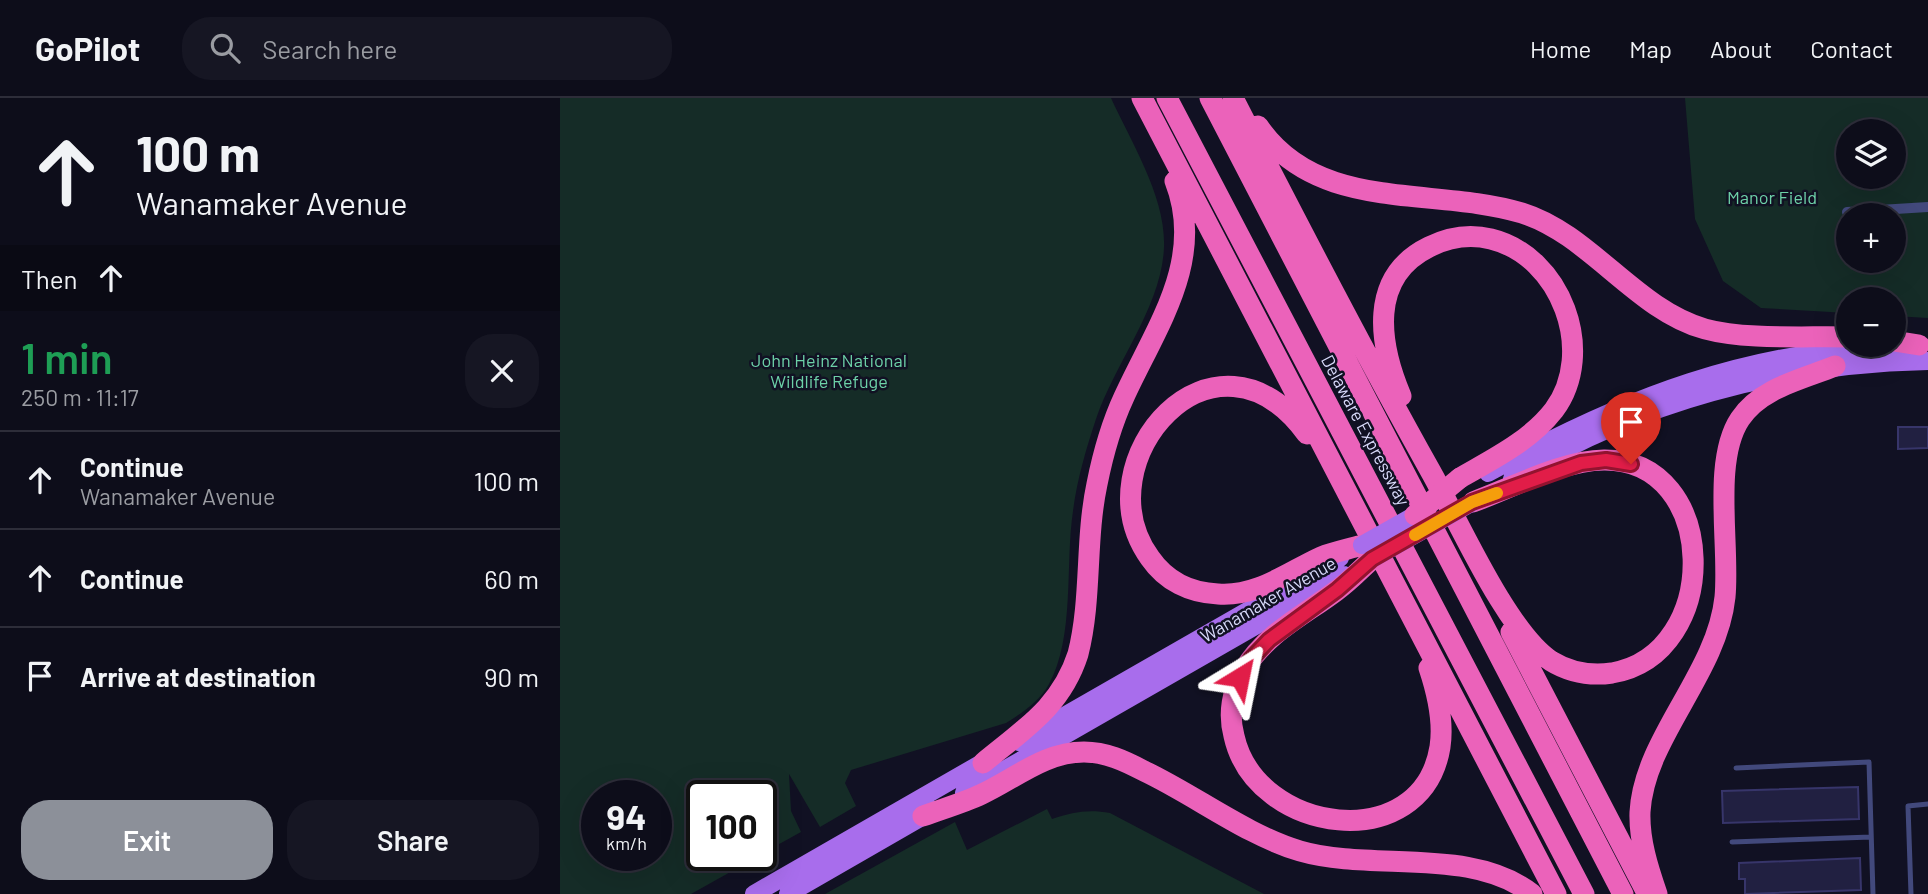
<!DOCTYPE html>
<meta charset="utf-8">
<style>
:root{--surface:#0d0d1a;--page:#161623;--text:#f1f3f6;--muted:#9a9ca2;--line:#2d2d39;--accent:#8c9099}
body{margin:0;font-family:Barlow,sans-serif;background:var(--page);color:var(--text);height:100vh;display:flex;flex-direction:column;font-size:26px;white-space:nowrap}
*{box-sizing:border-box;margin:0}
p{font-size:23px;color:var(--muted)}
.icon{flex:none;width:38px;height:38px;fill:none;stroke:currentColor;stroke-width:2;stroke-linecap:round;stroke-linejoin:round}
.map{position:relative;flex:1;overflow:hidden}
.side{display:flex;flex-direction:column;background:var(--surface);width:560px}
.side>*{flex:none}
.top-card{background:#0d0d1a;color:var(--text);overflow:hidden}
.buttons{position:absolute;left:1276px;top:21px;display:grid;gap:14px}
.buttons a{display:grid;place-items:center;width:70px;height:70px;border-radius:50%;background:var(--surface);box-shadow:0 7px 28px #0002,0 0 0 2px var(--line);font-size:35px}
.speed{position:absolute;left:21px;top:682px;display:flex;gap:14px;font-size:35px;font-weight:700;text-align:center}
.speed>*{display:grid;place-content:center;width:91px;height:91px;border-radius:50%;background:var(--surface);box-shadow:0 7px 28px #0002,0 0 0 2px var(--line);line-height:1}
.speed small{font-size:18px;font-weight:400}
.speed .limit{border:4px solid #111;border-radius:10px;background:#fff;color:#111}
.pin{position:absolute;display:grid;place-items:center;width:60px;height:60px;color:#fff;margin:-72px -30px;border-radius:50% 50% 50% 0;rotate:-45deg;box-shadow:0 0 7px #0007}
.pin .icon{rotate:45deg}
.me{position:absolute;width:77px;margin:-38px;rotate:35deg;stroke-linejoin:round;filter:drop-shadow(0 0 5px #0008)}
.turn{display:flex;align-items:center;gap:24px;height:147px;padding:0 21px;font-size:32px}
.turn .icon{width:91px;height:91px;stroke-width:2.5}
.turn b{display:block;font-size:49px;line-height:60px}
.then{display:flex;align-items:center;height:66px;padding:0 21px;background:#0003;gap:14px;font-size:26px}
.round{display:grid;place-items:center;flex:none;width:74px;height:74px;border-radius:28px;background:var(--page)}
.summary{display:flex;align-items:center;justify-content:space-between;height:119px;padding:0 21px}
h1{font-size:42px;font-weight:600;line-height:52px;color:#1e9e55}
.primary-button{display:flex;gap:14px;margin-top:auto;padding:14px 21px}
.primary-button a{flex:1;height:80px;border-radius:28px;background:var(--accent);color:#fff;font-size:28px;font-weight:600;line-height:80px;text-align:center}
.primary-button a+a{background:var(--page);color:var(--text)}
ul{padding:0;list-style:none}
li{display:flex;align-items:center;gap:21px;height:98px;padding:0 21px;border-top:2px solid var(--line)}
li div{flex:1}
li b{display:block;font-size:26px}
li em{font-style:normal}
header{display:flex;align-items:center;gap:42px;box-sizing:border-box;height:98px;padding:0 35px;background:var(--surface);border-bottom:2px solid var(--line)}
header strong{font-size:33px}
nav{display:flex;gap:38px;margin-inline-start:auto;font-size:24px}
.search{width:490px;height:63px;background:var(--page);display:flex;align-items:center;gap:18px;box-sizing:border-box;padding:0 24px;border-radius:28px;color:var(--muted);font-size:26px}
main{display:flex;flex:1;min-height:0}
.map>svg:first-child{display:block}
.green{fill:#152c27;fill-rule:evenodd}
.building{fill:#212041;stroke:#37356a;stroke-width:2}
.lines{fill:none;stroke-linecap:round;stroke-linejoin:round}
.service{stroke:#42497c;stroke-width:5}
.minor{stroke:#42497c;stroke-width:10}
.primary{stroke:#a86dec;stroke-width:18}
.motorway{stroke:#eb62ba;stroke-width:21}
.primary-bridge{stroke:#a86dec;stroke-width:18}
.motorway-bridge{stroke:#eb62ba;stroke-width:21}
.route-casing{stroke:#92132f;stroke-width:18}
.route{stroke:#e11d48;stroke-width:12}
.slow{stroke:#f59e0b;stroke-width:12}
.labels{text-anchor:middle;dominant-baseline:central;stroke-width:5;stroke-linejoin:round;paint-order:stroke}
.park-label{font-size:18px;fill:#6dd1a8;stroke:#111123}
.street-label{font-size:18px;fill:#d8dafa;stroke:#111123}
</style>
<header>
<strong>GoPilot</strong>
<div class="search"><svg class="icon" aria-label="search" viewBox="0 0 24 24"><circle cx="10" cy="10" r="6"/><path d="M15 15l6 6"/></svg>Search here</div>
<nav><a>Home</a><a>Map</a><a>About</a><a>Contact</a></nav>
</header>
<main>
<section class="side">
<div class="top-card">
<div class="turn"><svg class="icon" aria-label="ahead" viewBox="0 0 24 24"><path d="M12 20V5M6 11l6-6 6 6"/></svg><div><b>100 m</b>Wanamaker Avenue</div></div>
<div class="then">Then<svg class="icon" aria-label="ahead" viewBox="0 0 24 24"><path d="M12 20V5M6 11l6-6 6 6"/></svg></div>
</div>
<div class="summary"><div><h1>1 min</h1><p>250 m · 11:17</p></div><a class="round"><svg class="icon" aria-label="close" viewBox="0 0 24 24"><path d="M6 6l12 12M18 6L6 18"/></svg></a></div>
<ul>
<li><svg class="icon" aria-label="ahead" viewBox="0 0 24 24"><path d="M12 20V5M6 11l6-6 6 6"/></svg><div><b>Continue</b><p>Wanamaker Avenue</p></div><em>100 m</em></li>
<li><svg class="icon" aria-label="ahead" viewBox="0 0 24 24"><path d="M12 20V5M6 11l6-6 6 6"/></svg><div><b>Continue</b></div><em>60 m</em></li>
<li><svg class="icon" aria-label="arrive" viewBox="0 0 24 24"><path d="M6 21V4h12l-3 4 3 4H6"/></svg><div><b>Arrive at destination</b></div><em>90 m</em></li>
</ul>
<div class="primary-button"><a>Exit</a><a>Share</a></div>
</section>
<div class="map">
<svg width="1368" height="796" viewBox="0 0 1368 796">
<rect width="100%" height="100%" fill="#111123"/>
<path class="green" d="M0 0H551C571 44 606 99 604 149 602 208 555 265 536 321 526 351 517 382 513 413 505 466 515 539 489 586 480 603 462 615 446 625L291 672 285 685 296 708 260 729 229 676 231 713 241 734 201 756V698H142V758H199L131 796H0ZM37 698H96V758H37Z
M1125 0H1368V220L1334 218V201H1288V215L1201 210 1163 183 1135 121ZM1288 33H1334V79H1288ZM1288 117H1334V163H1288Z
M487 711 492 721C513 714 528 711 550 715L704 796H265L395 724 407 752Z"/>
<path class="building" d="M1338 329H1368V350L1338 351Z
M1298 689 1299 721 1163 725 1162 693Z
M1300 760 1301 792 1185 796V781H1179V765Z"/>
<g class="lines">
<path class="service" d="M1176 670 1309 664 1313 796
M1172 744 1311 739
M1351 796 1348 708 1368 706"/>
<path class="minor" d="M1287 114 1368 109"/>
<path class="primary" d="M928 375C1063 300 1191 250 1349 247
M952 381C1078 304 1220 266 1368 263
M459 644 780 460
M404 695 784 477
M194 796 434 658
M228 796 374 712"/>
<path class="motorway" d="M582 0 996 796
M607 0 1024 796
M650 0 1063 796
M673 0C737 125 802 251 871 374 898 422 947 534 991 563 1009 574 1031 578 1052 575 1163 556 1160 361 1044 362 1004 362 951 390 913 404
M698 28C758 116 873 88 962 115 1030 136 1076 212 1145 231 1185 242 1245 238 1288 239
M1334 243 1359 247
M841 298C819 246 808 179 869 149 889 139 910 136 931 141 1001 158 1037 254 994 312 970 343 933 361 900 380
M747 336C655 210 520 363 590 460 606 483 630 495 658 496 697 499 728 474 761 459 774 454 789 451 802 447
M812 461C800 472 789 484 776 493 744 517 705 536 684 572 672 592 668 616 674 638 696 737 862 759 880 649 884 623 877 594 869 570
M951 534 1087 795
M423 665C464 631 501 609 518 556 532 501 525 442 537 386 543 356 551 327 564 299 596 229 646 162 615 83
M363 718C382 711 403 705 422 696 456 680 485 654 524 654 546 654 565 663 584 673 635 697 686 737 740 753 812 774 911 748 972 796
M1097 796C1088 770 1079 742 1080 714 1084 640 1157 576 1165 499 1170 448 1152 363 1180 321 1200 290 1243 281 1275 268"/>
<path class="primary-bridge" d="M802 447 866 411
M812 461 913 404"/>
<path class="motorway-bridge" d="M855 417 900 380"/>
</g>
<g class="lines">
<defs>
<path id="route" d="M680 579 691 561 709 542 777 492 812 461 912 404 1021 365 1046 362 1071 366"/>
</defs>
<use href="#route" class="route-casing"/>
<use href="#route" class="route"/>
<path class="slow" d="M855 437 912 404 937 395"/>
</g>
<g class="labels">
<g class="park-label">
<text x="1212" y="99">Manor Field</text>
<text x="269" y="262">John Heinz National<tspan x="269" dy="21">Wildlife Refuge</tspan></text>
</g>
<g class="street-label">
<text transform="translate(806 332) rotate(62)">Delaware Expressway</text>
<text transform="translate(708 501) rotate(-30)">Wanamaker Avenue</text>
</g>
</g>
</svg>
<div class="buttons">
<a><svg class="icon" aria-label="layers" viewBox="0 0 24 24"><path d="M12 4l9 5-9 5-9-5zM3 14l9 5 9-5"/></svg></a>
<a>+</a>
<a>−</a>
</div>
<div class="speed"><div>94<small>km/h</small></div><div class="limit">100</div></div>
<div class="pin" style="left:1071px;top:366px;background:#d93025"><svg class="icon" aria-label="arrive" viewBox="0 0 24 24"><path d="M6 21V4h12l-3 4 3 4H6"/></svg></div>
<svg class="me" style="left:680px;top:579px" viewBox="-20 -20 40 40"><path d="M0-17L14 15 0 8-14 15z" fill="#e11d48" stroke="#fff" stroke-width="4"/></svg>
</div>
</main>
